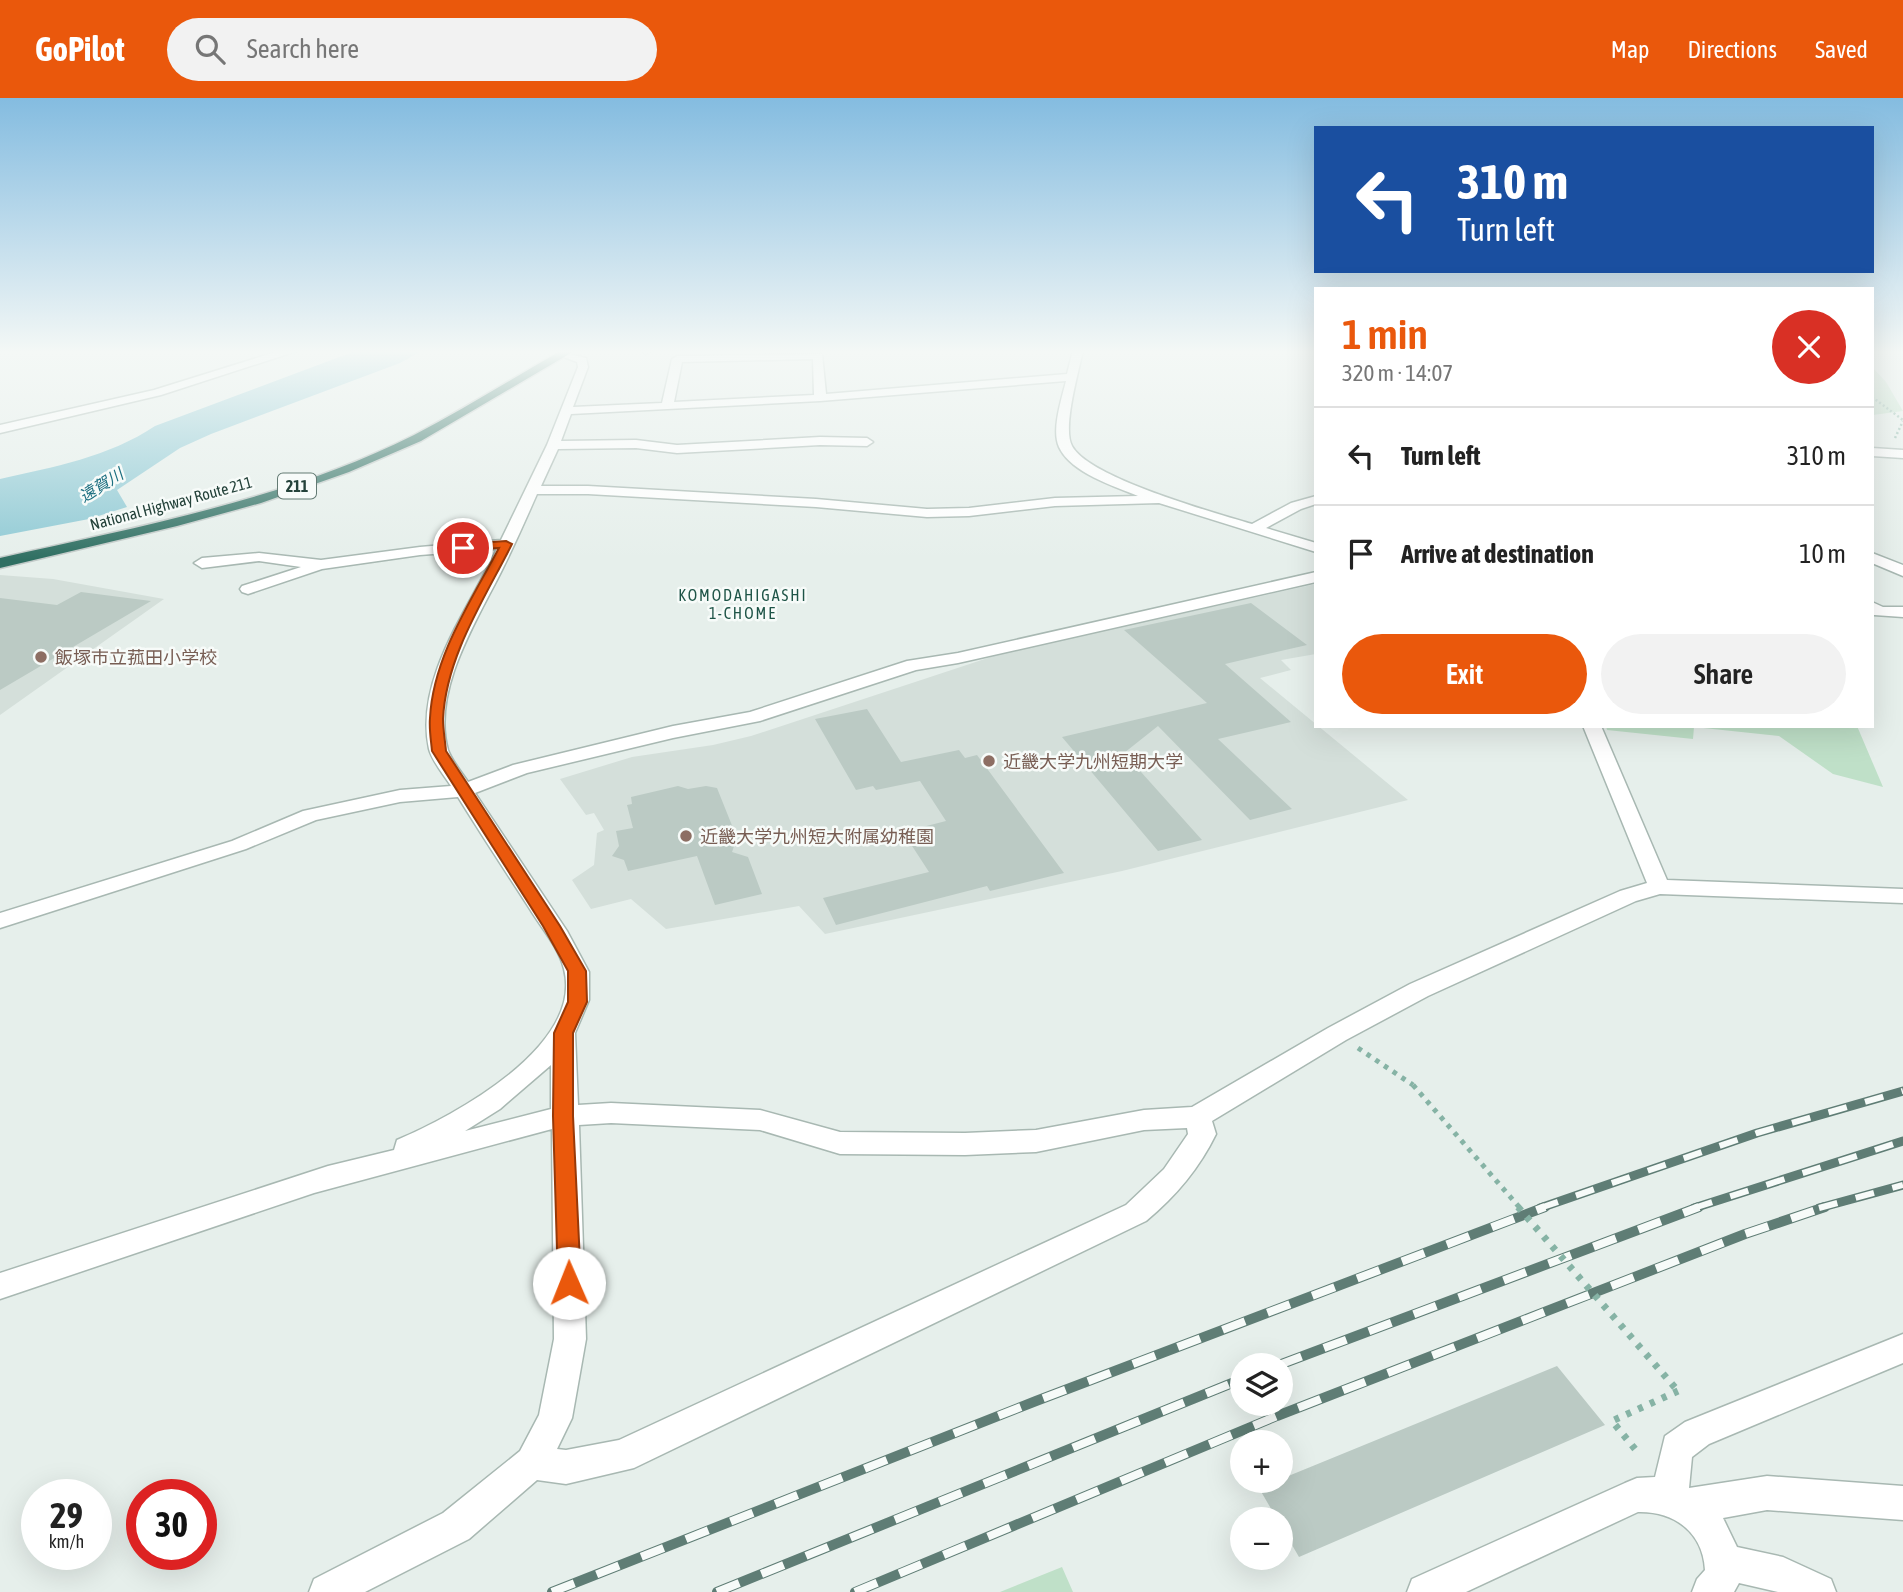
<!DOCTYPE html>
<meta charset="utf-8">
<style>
:root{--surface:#fff;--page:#f2f2f2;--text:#222;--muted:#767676;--line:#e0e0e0;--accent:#ea580c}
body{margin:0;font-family:"Asap Condensed","Noto Sans JP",sans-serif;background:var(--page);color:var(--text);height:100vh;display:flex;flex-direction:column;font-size:26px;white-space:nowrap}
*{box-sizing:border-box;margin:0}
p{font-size:23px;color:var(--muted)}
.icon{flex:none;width:38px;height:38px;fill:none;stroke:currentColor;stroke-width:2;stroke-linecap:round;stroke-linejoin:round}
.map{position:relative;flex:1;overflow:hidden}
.sheet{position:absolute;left:1314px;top:189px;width:560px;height:441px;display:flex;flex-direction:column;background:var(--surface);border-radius:0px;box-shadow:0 7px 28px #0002}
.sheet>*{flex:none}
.top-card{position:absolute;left:1314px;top:28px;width:560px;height:147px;border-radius:0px;box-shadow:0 7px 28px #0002;background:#1a4fa0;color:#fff;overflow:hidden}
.fabs{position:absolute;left:1230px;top:1255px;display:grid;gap:14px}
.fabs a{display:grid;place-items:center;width:63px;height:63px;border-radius:50%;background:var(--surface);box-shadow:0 7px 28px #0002;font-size:35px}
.speed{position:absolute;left:21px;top:1381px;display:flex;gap:14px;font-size:35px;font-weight:700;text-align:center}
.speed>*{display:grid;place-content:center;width:91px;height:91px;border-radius:50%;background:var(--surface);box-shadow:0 7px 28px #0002;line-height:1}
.speed small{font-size:18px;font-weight:400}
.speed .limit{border:10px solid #d22;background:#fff;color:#111}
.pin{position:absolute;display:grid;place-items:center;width:60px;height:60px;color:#fff;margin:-30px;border:4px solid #fff;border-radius:50%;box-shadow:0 2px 7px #0007}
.me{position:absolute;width:77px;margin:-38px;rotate:359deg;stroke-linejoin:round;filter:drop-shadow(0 0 5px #0008)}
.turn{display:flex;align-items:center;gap:24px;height:147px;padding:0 28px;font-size:32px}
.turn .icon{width:91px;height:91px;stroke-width:2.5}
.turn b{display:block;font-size:49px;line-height:60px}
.round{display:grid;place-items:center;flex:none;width:74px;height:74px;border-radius:37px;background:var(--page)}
.head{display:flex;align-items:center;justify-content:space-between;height:119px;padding:0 28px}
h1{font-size:42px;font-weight:600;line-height:52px;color:var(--accent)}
.button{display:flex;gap:14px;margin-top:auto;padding:14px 28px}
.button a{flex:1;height:80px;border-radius:42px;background:var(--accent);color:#fff;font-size:28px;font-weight:600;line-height:80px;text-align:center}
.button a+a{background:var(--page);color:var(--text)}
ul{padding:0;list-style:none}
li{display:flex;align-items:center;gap:21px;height:98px;padding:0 28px;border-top:2px solid var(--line)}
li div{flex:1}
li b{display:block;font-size:26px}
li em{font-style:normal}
header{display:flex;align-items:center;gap:42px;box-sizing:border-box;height:98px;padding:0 35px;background:var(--accent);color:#fff}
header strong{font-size:33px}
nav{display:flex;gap:38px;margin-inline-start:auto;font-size:24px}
.search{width:490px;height:63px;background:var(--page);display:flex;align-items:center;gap:18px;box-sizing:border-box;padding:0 24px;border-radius:38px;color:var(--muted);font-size:26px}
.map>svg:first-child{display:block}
.built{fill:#d4dfda}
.green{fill:#bfe0c8}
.water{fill:#8ec9d4}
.building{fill:#bbcac4}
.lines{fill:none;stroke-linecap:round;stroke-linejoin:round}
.minor-casing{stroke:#a8b8b2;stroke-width:3}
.highway-casing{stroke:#c2cac8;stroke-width:3}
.path-far2{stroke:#86b3a5;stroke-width:2.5;stroke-dasharray:2 2.5;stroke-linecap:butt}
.path-far1{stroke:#86b3a5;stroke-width:5;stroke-dasharray:4.5 6;stroke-linecap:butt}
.path{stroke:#86b3a5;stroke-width:7;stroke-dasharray:5 8;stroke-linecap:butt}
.minor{fill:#fff;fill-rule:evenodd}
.highway{fill:#2f6f62;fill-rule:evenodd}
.rail-far1-casing{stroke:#5f7d75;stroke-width:9}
.rail-casing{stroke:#5f7d75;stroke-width:10}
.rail-far1{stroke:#f7fbf9;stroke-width:6;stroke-dasharray:19;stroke-linecap:butt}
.rail{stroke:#f7fbf9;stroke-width:8;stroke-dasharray:24;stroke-linecap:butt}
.path-bridge-far1{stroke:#86b3a5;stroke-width:5;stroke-dasharray:4.5 6;stroke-linecap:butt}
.path-bridge{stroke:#86b3a5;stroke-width:7;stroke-dasharray:5 8;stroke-linecap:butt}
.route{fill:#ea580c;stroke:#983908;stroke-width:2}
.education-dot{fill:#8d6e63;stroke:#f7fbf9;stroke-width:2.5}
.labels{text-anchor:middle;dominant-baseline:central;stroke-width:5;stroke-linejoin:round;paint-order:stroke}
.far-water-label{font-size:16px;font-style:italic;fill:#1c6f80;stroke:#f7fbf9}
.shield{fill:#f7fbf9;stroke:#637a73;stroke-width:2}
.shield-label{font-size:16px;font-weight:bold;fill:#24423a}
.far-street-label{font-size:16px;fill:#24423a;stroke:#f7fbf9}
.far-neighbourhood-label{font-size:16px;letter-spacing:2px;fill:#1f5548;stroke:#f7fbf9}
.education-label{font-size:18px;fill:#785e54;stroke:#f7fbf9;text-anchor:start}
</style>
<header>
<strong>GoPilot</strong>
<div class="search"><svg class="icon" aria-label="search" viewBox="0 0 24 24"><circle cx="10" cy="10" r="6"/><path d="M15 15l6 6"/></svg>Search here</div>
<nav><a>Map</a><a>Directions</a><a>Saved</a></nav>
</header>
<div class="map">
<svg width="1903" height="1494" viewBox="0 0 1903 1494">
<rect width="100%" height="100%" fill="#e6efeb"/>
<path class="built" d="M0 477 53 481 164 501 0 617Z
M1316 486V556L1281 562 1291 572 1260 580 1408 702 1122 773 825 836 799 808 666 831 631 801 591 811 572 782 594 767 597 735 604 732 594 715 586 717 560 681 632 659 713 647 751 638 1006 554Z"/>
<path class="green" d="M1873 270 1886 284 1903 313 1873 317Z
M1606 628H1857L1883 689 1833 676 1779 638 1694 629 1693 641 1607 632Z
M1062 1469 1073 1494H1000Z"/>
<path class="water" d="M358 252H424L400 265 211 336 180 350 117 392 127 409 89 421 0 438V381C53 369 109 359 155 328Z"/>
<path class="building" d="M81 494 151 503 0 592V500L57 507Z
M1251 505 1307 547 1225 566 1291 624 1218 641 1292 711 1250 722 1158 628 1124 655 1202 742 1158 753 1062 639 1207 605 1124 532Z
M867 611 901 664 959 652 965 660 977 657 1064 775 990 793 987 788 836 827 823 800 929 774 903 734 946 723 920 683 876 692 873 688 856 692 815 621Z
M678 688 688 691 706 688 717 690 737 740 732 754 748 759 762 796 715 807 697 758 628 773 624 762 612 758 619 748 616 733 633 730 627 707 632 706 631 699Z
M1557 1268 1605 1327 1299 1459 1281 1428V1421H1277L1259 1390Z"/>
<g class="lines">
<defs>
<path id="minor" d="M282 252H300L161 297 0 335V327L154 292Z
M653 252 646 256 641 253V252Z
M1073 252H1083C1079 273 1062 330 1072 348 1089 380 1215 415 1252 426L1291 405 1316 398V406L1301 411 1266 430 1316 445V454L1159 405 1055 408 969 418 927 419 816 409 588 396H537C526 421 515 446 503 470 478 521 431 592 448 652 452 663 462 675 468 684L513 667 673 628 750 614 907 563 958 555 1316 474V484L958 565 916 572 760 623 673 640 527 675 475 695 567 833 589 874V902L575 935 578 1007 611 1005 760 1012 840 1034 965 1035 1036 1032 1144 1012 1192 1009 1328 930 1410 886 1620 793 1647 785 1583 628H1601L1667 782 1903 791V805L1660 796 1636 803 1428 898 1346 942 1212 1023 1216 1036C1199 1071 1176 1098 1146 1123L634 1370 566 1386 537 1382 469 1441 365 1494H309L314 1481 443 1415 520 1353 539 1317 554 1241 552 1031 314 1095 0 1201V1175L328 1068 394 1052 397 1042C454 1018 584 948 564 871 559 851 544 833 533 816 508 777 482 738 458 699L400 704 316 722 246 751 0 830V815L232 743 303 713 400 692 451 688C444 677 432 663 429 651 414 582 469 510 497 451L420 457 322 471 248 496 242 494 240 491 242 488 301 469 259 463 202 470 194 465 202 460 259 455 321 462 420 449 501 442 547 347 578 269 577 264 561 258V254L586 260 588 269 573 309 662 305 672 261 677 258 822 256 826 296 1067 276ZM813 261 814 297 674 304 682 264ZM1066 283C1062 300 1051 332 1059 349 1071 375 1114 388 1138 398L1055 400 969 410 927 411 816 401 588 388H541L558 351 636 350 677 355 820 347 867 348 873 344 867 340 820 339 677 347 636 342 561 343 571 316 820 303ZM551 967V1011L465 1033 500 1011ZM611 1025 760 1032 840 1056 965 1057 1036 1054 1144 1032 1187 1030 1188 1036 1164 1071 1126 1107 619 1342 566 1352 557 1351 572 1320 586 1241 579 1027Z
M1872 350 1903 352V360L1872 358Z
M1872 455 1903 467V478L1872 465Z
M1872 504 1883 509H1903V519L1874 517Z
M1903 1236V1265L1709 1346 1692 1359 1689 1390 1767 1378 1903 1388V1422L1767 1412 1723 1420 1737 1449 1783 1459 1831 1481 1836 1494H1778L1739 1485 1734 1494H1692L1697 1481 1705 1472C1703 1434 1674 1413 1638 1414L1466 1494H1407L1412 1481 1625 1385 1637 1380 1655 1379 1665 1338 1685 1324Z"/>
<path id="highway" d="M562 252H576L421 343 349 374 261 405 177 428 0 470V460C138 429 287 401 414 337 464 311 513 280 562 252Z"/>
</defs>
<use href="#minor" class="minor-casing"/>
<use href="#highway" class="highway-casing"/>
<path class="path-far2" d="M1872 299 1903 322
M1895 340 1903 323"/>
<path class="path-far1" d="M1358 950 1413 987"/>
<path class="path" d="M1635 1351 1612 1323 1678 1293"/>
<use href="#minor" class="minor"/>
<use href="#highway" class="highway"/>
<defs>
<path id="rail-far1" d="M1540 1110 1757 1035 1903 993
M1694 1110 1903 1043
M1819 1110 1903 1087"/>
<path id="rail" d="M1279 1267 1699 1109
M552 1494 1036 1303 1545 1109
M717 1494 1242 1281
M855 1494 1277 1318 1745 1136 1825 1109"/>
</defs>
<use href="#rail-far1" class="rail-far1-casing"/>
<use href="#rail" class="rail-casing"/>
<use href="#rail-far1" class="rail-far1"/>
<use href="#rail" class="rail"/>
<path class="path-bridge-far1" d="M1413 987 1520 1110"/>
<path class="path-bridge" d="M1518 1109 1678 1293"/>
</g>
<linearGradient id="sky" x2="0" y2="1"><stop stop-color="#84bce0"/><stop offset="0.55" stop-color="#f4f8f6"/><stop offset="1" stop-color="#f4f8f6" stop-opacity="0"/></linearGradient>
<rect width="1903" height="462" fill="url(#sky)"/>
<path class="route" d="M506 443 512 446C485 500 446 558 443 621 443 631 445 642 446 653L560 828 586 873 587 904 573 935V1018L581 1185 577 1192 569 1195 561 1192 558 1185 553 1018 554 935 568 904V873L543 828 432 653C431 642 429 631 430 620 433 559 471 503 499 450L463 453 458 450 463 446Z"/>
<g class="education-dot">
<circle cx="41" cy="559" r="7"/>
<circle cx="989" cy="663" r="7"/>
<circle cx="686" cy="738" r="7"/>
</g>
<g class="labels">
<g class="far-water-label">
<text transform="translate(101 387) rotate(-32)">遠賀川</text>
</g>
<rect class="shield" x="278" y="375.5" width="38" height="25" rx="5"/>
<g class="shield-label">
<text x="297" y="388">211</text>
</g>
<g class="far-street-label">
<text transform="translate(171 405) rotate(-15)">National Highway Route 211</text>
</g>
<g class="far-neighbourhood-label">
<text x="743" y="497">KOMODAHIGASHI<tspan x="743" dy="18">1-CHOME</tspan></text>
</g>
<g class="education-label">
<text x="55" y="559">飯塚市立菰田小学校</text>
<text x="1003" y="663">近畿大学九州短期大学</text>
<text x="700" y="738">近畿大学九州短大附属幼稚園</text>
</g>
</g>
</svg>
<div class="fabs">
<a><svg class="icon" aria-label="layers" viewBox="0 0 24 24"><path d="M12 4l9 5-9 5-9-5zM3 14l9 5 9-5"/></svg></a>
<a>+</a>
<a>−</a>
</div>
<div class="speed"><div>29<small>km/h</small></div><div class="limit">30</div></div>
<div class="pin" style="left:463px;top:450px;background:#d93025"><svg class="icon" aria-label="arrive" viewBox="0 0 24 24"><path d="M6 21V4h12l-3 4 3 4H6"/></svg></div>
<svg class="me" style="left:569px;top:1185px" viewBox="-20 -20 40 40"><circle r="19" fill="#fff"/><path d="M0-13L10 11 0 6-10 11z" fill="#ea580c"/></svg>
<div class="top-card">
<div class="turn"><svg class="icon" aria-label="left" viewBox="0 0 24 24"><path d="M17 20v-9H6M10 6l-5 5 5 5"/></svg><div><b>310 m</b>Turn left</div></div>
</div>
<section class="sheet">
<div class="head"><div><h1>1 min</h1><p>320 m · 14:07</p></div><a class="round" style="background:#d93025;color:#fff"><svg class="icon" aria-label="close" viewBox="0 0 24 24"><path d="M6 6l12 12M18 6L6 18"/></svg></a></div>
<ul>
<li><svg class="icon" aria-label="left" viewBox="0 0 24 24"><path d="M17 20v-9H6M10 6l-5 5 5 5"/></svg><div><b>Turn left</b></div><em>310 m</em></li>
<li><svg class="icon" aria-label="arrive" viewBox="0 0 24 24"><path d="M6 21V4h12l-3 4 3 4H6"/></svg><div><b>Arrive at destination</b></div><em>10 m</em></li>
</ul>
<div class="button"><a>Exit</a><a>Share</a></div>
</section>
</div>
